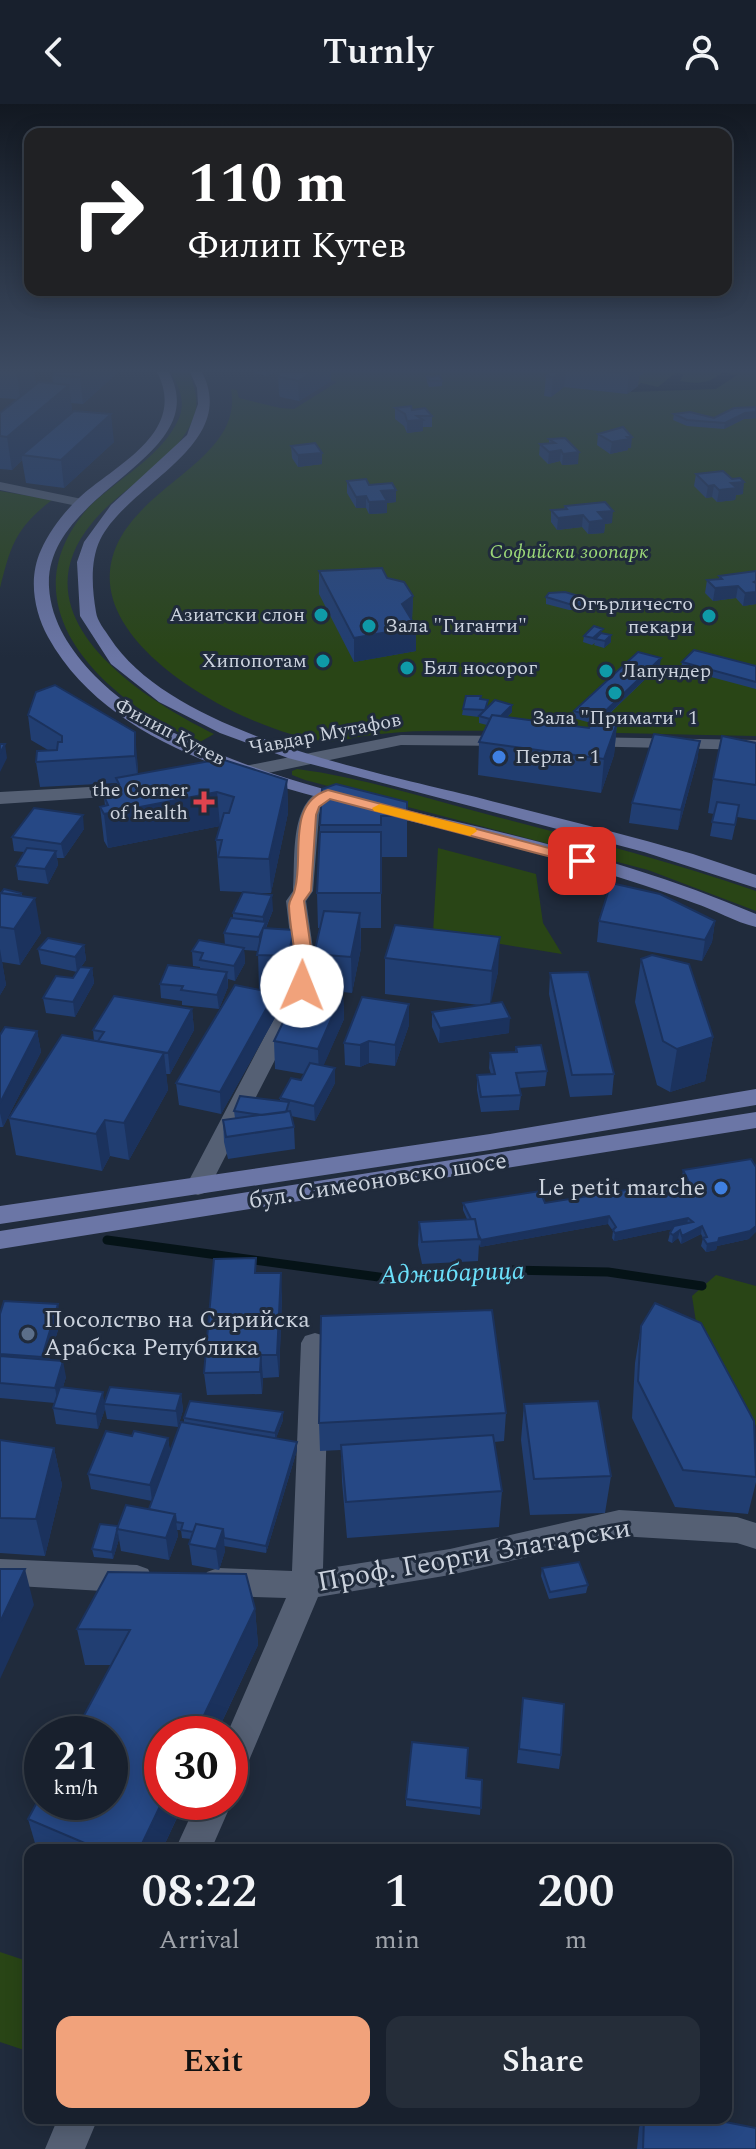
<!DOCTYPE html>
<meta charset="utf-8">
<style>
:root{--surface:#18202d;--page:#252d39;--text:#f1f3f6;--muted:#9fa3aa;--line:#363e49;--accent:#f1a27b}
body{margin:0;font-family:Spectral,serif;background:var(--page);color:var(--text);height:100vh;display:flex;flex-direction:column;font-size:30px;white-space:nowrap}
*{box-sizing:border-box;margin:0}
p{font-size:26px;color:var(--muted)}
.icon{flex:none;width:44px;height:44px;fill:none;stroke:currentColor;stroke-width:2;stroke-linecap:round;stroke-linejoin:round}
.map{position:relative;flex:1;overflow:hidden}
.sheet{position:absolute;left:24px;top:1740px;width:708px;height:280px;display:flex;flex-direction:column;background:var(--surface);border-radius:16px;box-shadow:0 4px 20px #0003,0 0 0 2px var(--line)}
.sheet>*{flex:none}
.top-card{position:absolute;left:24px;top:24px;width:708px;height:168px;border-radius:16px;box-shadow:0 4px 20px #0003,0 0 0 2px var(--line);background:#202124;color:#fff;overflow:hidden}
.speed{position:absolute;left:24px;top:1612px;display:flex;gap:16px;font-size:40px;font-weight:700;text-align:center}
.speed>*{display:grid;place-content:center;width:104px;height:104px;border-radius:50%;background:var(--surface);box-shadow:0 4px 20px #0003,0 0 0 2px var(--line);line-height:1}
.speed small{font-size:20px;font-weight:400}
.speed .limit{border:12px solid #d22;background:#fff;color:#111}
.pin{position:absolute;display:grid;place-items:center;width:68px;height:68px;color:#fff;margin:-34px;border-radius:16px;box-shadow:0 4px 12px #0006}
.me{position:absolute;width:88px;margin:-44px;rotate:1deg;stroke-linejoin:round;filter:drop-shadow(0 0 6px #0008)}
.turn{display:flex;align-items:center;gap:28px;height:168px;padding:0 32px;font-size:36px}
.turn .icon{width:104px;height:104px;stroke-width:2.5}
.turn b{display:block;font-size:56px;line-height:68px}
.eta{display:flex;justify-content:space-evenly;align-items:center;height:136px;text-align:center}
.eta b{font-size:48px;font-weight:600;line-height:56px}
.primary-button{display:flex;gap:16px;margin-top:auto;padding:16px 32px}
.primary-button a{flex:1;height:92px;border-radius:16px;background:var(--accent);color:#111;font-size:32px;font-weight:600;line-height:92px;text-align:center}
.primary-button a+a{background:var(--page);color:var(--text)}
header{display:flex;justify-content:space-between;align-items:center;height:104px;padding:0 32px;background:var(--surface);font-size:36px;font-weight:600}
.map>svg:first-child{display:block}
.green{fill:#294516}
.water{fill:#051317}
.lines{fill:none;stroke-linecap:round;stroke-linejoin:round}
.stream{stroke:#051317;stroke-width:9}
.minor{fill:#556074;fill-rule:evenodd}
.major{fill:#6b76a6;fill-rule:evenodd}
.wall{fill:#213e72}
.shaded-wall{fill:#1b325d}
.building{fill:#264885;stroke:#1b325d;stroke-width:2}
.route{fill:#f1a27b;stroke:#9d6950;stroke-width:2}
.slow{fill:#f59e0b}
.culture-dot{fill:#0f9aa8;stroke:#202b3c;stroke-width:3}
.shop-dot{fill:#3f7fe0;stroke:#202b3c;stroke-width:3}
.health-dot{fill:#e0444e;stroke:#202b3c;stroke-width:3}
.service-dot{fill:#5c6f8a;stroke:#202b3c;stroke-width:3}
.labels{text-anchor:middle;dominant-baseline:central;stroke-width:6;stroke-linejoin:round;paint-order:stroke}
.far-park-label{font-size:20px;font-style:italic;fill:#9ad677;stroke:#202b3c}
.far-poi-label{font-size:20px;fill:#cbd2dd;stroke:#202b3c;text-anchor:end}
.far-street-label{font-size:20px;fill:#cbd2dd;stroke:#202b3c}
.street-label{font-size:24px;fill:#cbd2dd;stroke:#202b3c}
.poi-label{font-size:24px;fill:#cbd2dd;stroke:#202b3c;text-anchor:end}
.water-label{font-size:26px;font-style:italic;fill:#6be0fb;stroke:#202b3c}
.near-street-label{font-size:28px;fill:#cbd2dd;stroke:#202b3c}
</style>
<header><svg class="icon" aria-label="back" viewBox="0 0 24 24"><path d="M15 5l-7 7 7 7"/></svg>Turnly<svg class="icon" aria-label="person" viewBox="0 0 24 24"><circle cx="12" cy="8" r="4"/><path d="M4 21q1-7 8-7t8 7"/></svg></header>
<div class="map">
<svg width="756" height="2045" viewBox="0 0 756 2045">
<rect width="100%" height="100%" fill="#202b3c"/>
<path class="green" d="M170 268H189C195 284 200 298 193 315 174 360 122 382 92 419 14 513 141 594 214 630L200 638C108 599 0 503 89 403 117 375 163 352 179 314 186 297 179 282 170 268Z
M307 268H756V632C647 630 539 626 430 627 407 627 386 629 364 632 351 634 335 639 322 637 252 628 102 552 110 467 118 384 245 362 231 285L237 286 239 294 280 304 294 305 337 278Z
M0 387 52 396C16 424 11 440 0 484Z
M297 665C361 673 424 694 486 710 577 734 668 756 756 787V807L648 766 305 676 292 671V667Z
M438 744 536 770 543 819 562 850 433 829Z
M716 1171 756 1182V1322L745 1299 698 1231 692 1192Z
M0 1848 30 1858V1948L0 1938Z"/>
<path class="water" d="M723 268 737 271 716 285 630 288 641 279 658 283 675 269 684 270 680 277C700 280 707 280 723 268Z"/>
<g class="lines">
<path class="stream" d="M107 1136 386 1174 506 1166 608 1168 702 1182"/>
<path class="minor" d="M0 378 82 395 89 399 82 403 0 386Z
M401 631 514 632 523 637 514 642 401 641 230 677 221 671 230 665Z
M582 633 756 636V646L576 642 573 638Z
M143 680 152 686 150 690 0 700V688Z
M328 684 337 690 321 704 319 711 313 787 306 797 316 865 313 882 207 1088 198 1091 189 1088 186 1082 291 882 294 865 286 797 293 787C296 754 288 694 328 684Z
M315 1229 325 1232 329 1239 323 1465 450 1445 619 1406 737 1413 756 1419V1445L737 1439 619 1432 450 1471 318 1493 242 1673 230 1678V1630H227L286 1494 218 1492 207 1488 202 1478 207 1468 218 1464 292 1467 301 1239 305 1232Z
M0 1455 137 1461 148 1465 153 1475 148 1485 137 1489 0 1481Z
M230 1693 232 1698 211 1746H175L197 1698H230Z
M58 2014H98L85 2045H45Z"/>
<path class="major" d="M157 268H169C215 355 44 386 49 483 51 518 71 547 95 572 190 668 380 698 508 730 593 751 676 776 756 810V823C735 818 715 806 694 799 649 782 603 768 556 754 488 735 419 720 351 702 244 674 106 638 48 533 34 507 28 474 41 446 50 426 64 408 80 393 117 360 188 328 157 268Z
M190 268H202C240 342 127 380 100 436 90 457 92 485 96 508 97 517 105 526 110 534 172 629 370 667 476 693 548 712 621 729 693 750L756 771V784L644 748 288 654 220 629 159 598 111 560 80 512 77 458 84 438 111 401 187 331 198 300 197 284Z
M756 985V1001L490 1046 0 1120V1102L490 1030Z
M756 1008V1024L0 1145V1127Z"/>
</g>
<path class="wall" d="M0 268H34L36 280 53 279 52 271 118 268 83 300 71 299 72 308 114 338 64 384 26 379 22 356 12 366 0 365V309L17 295 0 294Z
M252 268H276L266 272Z
M281 268H331V277L299 297 280 293 279 290 278 270Z
M551 268H645L639 272 638 282 627 290 564 283 551 293 544 292 546 272Z
M427 273 442 277V282L429 283 427 278Z
M756 303V314L744 315 724 325 687 322 673 316 674 310 714 314Z
M395 304 412 306 432 312V323H423V327L407 329 404 322 395 315Z
M598 330 631 344H628V346L610 350 597 341Z
M565 334 578 360 562 361 560 357 548 360 539 351 540 340 549 339V335Z
M291 342 322 349V360L298 363 292 354Z
M696 370 743 390 736 391 735 396 717 398 712 393 706 394 694 382Z
M347 377 396 386V398L387 399V409L369 410 366 404H356L347 389Z
M565 402 612 419 605 420 604 429 588 430 582 423 557 426 551 418V406L564 405Z
M319 467 413 492 412 516 416 523V547L354 558 319 490Z
M756 467V500L743 502 736 494 713 497 705 489 707 476 719 475V472Z
M546 493 589 495 588 501 585 506H569L546 500Z
M603 529 611 531V538L604 544 594 541 595 539 592 541 583 538 584 532Z
M682 558 756 562V585L681 565Z
M660 561 602 617 617 619 614 651 601 689 478 671 479 638 487 621 479 619V613L462 611 463 605 480 595 487 604 512 601V608L507 613 589 624 591 619 573 614 574 607Z
M28 611 137 653 138 670 287 676 288 709 271 789H250L273 806 266 824 295 862 290 888 262 886 277 910 221 1010 179 1001 176 979 259 886 258 847 244 846 245 859 235 877 228 875V883L219 905 182 901V897L161 894 160 880 200 865V863L193 862 192 847 225 841 224 829 233 814V809L243 788 220 787 216 736 220 722 108 744 104 737 100 703 105 702 104 692 110 691 109 682 117 680V679L40 683 36 658 48 646 31 636Z
M700 637 697 657 678 726 629 719 632 699Z
M756 639V716L737 713 732 736 710 732 714 710 708 709 713 675Z
M407 698V753H381V824H361V844L352 889 343 888 344 915 323 962 335 979 315 1017 291 1012 294 1023 295 1045 228 1055 224 1038 223 1016 235 1014 234 1007 280 997V994L301 976 304 970 275 965 274 937 315 883 314 850 320 824H318L317 789 320 721Z
M84 725 64 754H57L58 761 48 780 18 776 16 762 24 748 14 747 12 733Z
M0 789H21L41 829 20 861 2 858 6 881 0 891Z
M599 817H715L712 838 702 857 597 838Z
M395 821 498 868 490 899 509 929 439 939 432 923V908L479 901 385 890V854Z
M84 841 86 856 81 863 92 864 94 879 75 913 46 909 43 894 73 874 77 868 41 860 38 845Z
M641 855 713 933 705 977 670 988 657 981 635 898Z
M550 869 614 970 612 991 570 993 549 890Z
M192 905 194 926 170 970H166L168 986 129 1056 110 1052 102 1067 16 1051 9 1014 94 937 93 926Z
M409 921 395 962 369 959 360 963 345 961 344 939Z
M37 927 41 948 3 1023H0V931Z
M516 943 547 967 545 982 519 984 521 991 519 1006 481 1008 477 986V971L491 970 489 964 490 949 515 948Z
M683 1066 749 1135 717 1142 716 1146 706 1148 701 1142 703 1134 701 1130 681 1140 678 1134 672 1139 668 1137 670 1129 672 1125 614 1137 612 1134 613 1127 608 1120 480 1143 479 1140 478 1157 422 1160 418 1141 419 1118 467 1115 463 1106V1099H545L684 1077 682 1074Z
M257 1169 282 1191 279 1273 263 1274 262 1290 207 1291 204 1269Z
M0 1210 61 1216 49 1256 66 1273 63 1283 105 1298 181 1290 183 1306 178 1323 107 1315 105 1305 98 1325 56 1320 53 1304 55 1299 0 1294Z
M641 1222 756 1354V1378L748 1410 675 1403 632 1314 635 1259Z
M524 1300 611 1372 605 1409 530 1411 521 1336Z
M283 1308V1316L276 1334 297 1346 266 1449 224 1442 225 1447 219 1466 192 1461 189 1440 191 1435 182 1434 181 1426H177L178 1432 169 1456 121 1447 119 1435 113 1455 94 1453 92 1445 118 1422 149 1405 152 1397 91 1385 88 1370 168 1334 170 1347 184 1318V1314Z
M506 1309 504 1337 494 1338 502 1387 499 1423 347 1434 342 1378 341 1346 320 1347 319 1319Z
M0 1336 54 1344 62 1381 45 1452 0 1449Z
M542 1464 588 1481 586 1489 549 1495 541 1472Z
M255 1505 258 1541 162 1746H37L28 1715 111 1561H85L77 1525Z
M523 1594 561 1651 559 1665 517 1659Z
M466 1674 482 1676 480 1711 406 1702V1695Z
M642 2014H705L756 2045H637L639 2024Z"/>
<path class="shaded-wall" d="M18 268H34L36 282 20 296 17 269Z
M86 268H118L83 300 80 273Z
M266 268H276L266 272Z
M313 268H331V277L299 297 298 277Z
M560 268H566L564 283 551 293 553 273Z
M627 268H645L639 272 638 282 627 290 629 270Z
M69 281 73 312 22 351V356L12 366 7 333Z
M756 308V314L744 315 724 325 725 319 745 309Z
M111 310 114 338 64 384 61 356Z
M423 316V327L407 329V317Z
M627 333H632L631 344H628V346L610 350 612 338Z
M561 346 560 357 548 360 549 348Z
M579 348 578 360 562 361 563 350Z
M322 349V360L298 363V351Z
M744 378 743 390 736 391 735 396 717 398 719 386 731 379Z
M714 381 712 393 706 394 708 382Z
M396 386V398L387 399V409L369 410V398L381 387Z
M366 392V404H356V393Z
M613 407 612 419 605 420 604 429 588 430 589 418 598 408Z
M583 411 582 423 557 426 558 414Z
M756 477V500L743 502 745 489 754 478Z
M738 482 736 494 713 497 715 484Z
M413 492 412 515 402 523V500Z
M416 523V547L354 558V534Z
M611 531V538L604 544 605 537Z
M661 554 660 561 597 621 598 614Z
M512 601V608L496 624V617Z
M617 619 614 651 601 689 604 655Z
M135 628 137 653 138 678 135 652Z
M700 637 697 657 678 726 681 706Z
M5 640 7 654 0 668V649Z
M287 676 288 709 271 789 269 755Z
M217 688 220 722 108 744 104 710Z
M83 711 84 725 64 754 61 740Z
M56 747 58 761 48 780 45 765Z
M272 791 273 806 266 823V833L260 848 259 833 263 823V813Z
M35 794 41 829 20 861 14 825Z
M360 809 361 844 352 889 351 853Z
M715 817 712 838 702 857 705 836Z
M294 826 295 862 290 888 288 852Z
M500 833 498 868 490 903 492 867Z
M84 841 86 856 77 868 75 853Z
M244 844 245 859 235 877 234 862Z
M0 845 6 881 0 891Z
M92 864 94 879 75 913 73 898Z
M227 868 228 883 219 905 217 891Z
M343 888 344 915 319 972 318 945Z
M275 889 277 910 221 1010 220 988Z
M409 900V921L395 962V941Z
M192 905 194 926 170 970 168 949Z
M510 914 509 929 439 939 440 924Z
M37 927 41 948 3 1023 0 1009V999Z
M713 933 705 977 670 988 677 945Z
M369 937V959L360 963V941Z
M164 949 168 986 129 1056 124 1019Z
M335 964V979L315 1017 314 1002Z
M105 1016 110 1052 102 1067 96 1030Z
M609 1112 608 1120 480 1143 481 1136Z
M688 1114 687 1122 614 1137 615 1129Z
M702 1122 701 1130 681 1140 682 1132Z
M756 1122V1128L749 1135 717 1142 719 1134Z
M680 1126 678 1134 672 1139 673 1131Z
M718 1138 716 1146 706 1148 707 1140Z
M281 1169 282 1191 279 1273 277 1251Z
M58 1200 61 1216 45 1268 42 1253Z
M261 1251 263 1274 262 1290 260 1268Z
M63 1257 66 1273 58 1299 55 1284Z
M103 1288 105 1305 98 1325 96 1310Z
M181 1290 183 1306 178 1323 176 1307Z
M283 1308V1316L275 1337V1329Z
M168 1334 170 1349 152 1397 150 1381Z
M297 1338V1346L266 1449V1442Z
M54 1344 62 1381 45 1452 36 1415Z
M175 1410 178 1432 169 1456 166 1434Z
M223 1425 225 1447 219 1466 216 1445Z
M118 1428 119 1435 113 1455 112 1448Z
M25 1465 34 1501 0 1575V1518Z
M255 1505 258 1541 216 1630H195Z
M162 1698H184L162 1746H139Z"/>
<path class="building" d="M56 268H86L80 273 52 271Z
M281 268H313L298 277 280 273 278 270Z
M551 268H560L553 273 546 272Z
M606 268H633L629 270Z
M440 272 442 277H429L427 273Z
M39 278 69 281 7 333 0 332V309Z
M411 302 412 306 425 304 432 312H417L423 316 407 317 405 310 395 304Z
M756 303V308L745 309 725 319 687 316 674 310 690 308 714 314 734 304Z
M74 307 111 310 61 356 22 351Z
M623 323 632 333H627L629 335 612 338 598 330Z
M565 334 579 348 563 350 561 346 549 348 540 340 555 339 549 335Z
M315 339 322 349 298 351 291 342Z
M723 367 732 375 740 374 744 378 731 379 737 384 719 386 714 381 708 382 696 370Z
M366 375 369 381 392 379 396 386 381 387 387 397 369 398 366 392 356 393 347 377Z
M605 398 613 407 598 408 605 416 589 418 583 411 558 414 551 406 567 405 565 402Z
M382 464 387 474 404 478 413 492 402 500 416 523 354 534 319 467Z
M756 467V477L754 478 756 479V488L745 489 738 482 715 484 707 476 722 475 719 472Z
M565 488 589 495 586 499 569 500 546 493 549 489Z
M594 522 603 525 593 534 584 532Z
M601 529 611 531 605 537 595 535Z
M694 546 756 562V578L682 558Z
M638 548 661 554 598 614 574 607Z
M55 581 135 628V652L36 658 37 647 57 646 58 638H62V632L28 611 36 588Z
M466 592H481L480 595 488 596 485 606 463 605Z
M495 596 512 601 501 612 492 611 490 615 479 612Z
M492 611 589 624 592 615 617 619 604 655 479 638Z
M654 630 700 637 681 706 632 699Z
M722 632 756 639V681L713 675Z
M0 640H5L0 649Z
M221 655 287 676 269 755 218 753 222 736H216L224 709H229L234 693 217 688 104 710 100 703 108 701 104 692 114 690 109 682 119 680 116 674Z
M336 680 407 698V712H381V721H320L322 685Z
M717 698 739 701 735 721 712 718Z
M34 704 83 711 61 740 12 733Z
M320 728H381V789H317Z
M27 744 56 747 45 765 16 762Z
M611 779 660 790 715 817 705 836 599 817Z
M4 785 21 789 19 791 1 789Z
M243 788 272 791 263 813 233 809Z
M0 789 35 794 14 825 0 823Z
M324 807 360 809 351 853 314 850Z
M231 814 266 818 259 833 224 829Z
M395 821 500 833 492 867 385 854Z
M263 824 294 826 288 852 257 851Z
M48 834 84 841 75 853 38 845Z
M199 836 244 844 234 862 200 856 203 849 192 847Z
M652 851 689 860 713 933 677 945 663 937 641 855Z
M168 861 227 868 217 891 181 886 183 882 160 880Z
M80 863 92 864 73 898 43 894 56 872 73 874Z
M588 868 614 970 572 971 550 869Z
M235 881 275 889 220 988 176 979Z
M301 881 343 888 318 945 274 937Z
M114 892 192 905 168 949 98 937 104 928 93 926Z
M362 893 409 900 395 941 369 937 360 941 344 939Z
M502 898 510 914 440 924 432 908Z
M5 923 37 927 0 999V931Z
M62 931 164 949 124 1019 105 1016 96 1030 9 1014Z
M541 941 547 967 516 969 521 991 481 993 477 971 495 970 490 949 517 948 516 943Z
M310 959 335 964 314 1002 280 994 291 974 301 976Z
M240 992 289 998 286 1008 262 1011 234 1007Z
M290 1007 294 1023 226 1033 223 1016Z
M751 1055 756 1063V1122L750 1127 719 1134 718 1138 707 1140 703 1134 707 1133 702 1122 682 1132 680 1126 673 1131 670 1129 674 1122 693 1118 688 1114 615 1129 613 1126 616 1123 609 1112 481 1136 478 1130 475 1115H471L463 1099 540 1087 545 1099 683 1077 688 1076 683 1066Z
M475 1115 479 1135 422 1138 419 1118Z
M256 1154 255 1169H281L277 1251H261L260 1268 204 1269 214 1155Z
M4 1197 58 1200 42 1253 0 1250V1210Z
M655 1199 701 1219 754 1317 756 1373 683 1366 638 1277 641 1222Z
M492 1206 506 1309 319 1319 321 1212Z
M0 1252 63 1257 55 1284 0 1279Z
M60 1283 103 1288 96 1310 53 1304Z
M110 1283 181 1290 176 1307 104 1300Z
M190 1297 283 1308 275 1329 184 1314Z
M598 1297 611 1372 534 1375 524 1300Z
M181 1318 297 1338 266 1442 224 1434 223 1425 196 1420 193 1428 181 1426 183 1419 176 1418 175 1410 149 1405Z
M106 1327 132 1332 134 1327 168 1334 150 1381 88 1370Z
M493 1331 502 1387 346 1398 341 1341Z
M0 1336 54 1344 36 1415 0 1414Z
M126 1401 175 1410 166 1434 117 1425Z
M100 1420 118 1422 112 1448 92 1445Z
M196 1420 223 1425 216 1445 189 1440Z
M579 1458 588 1481 550 1488 542 1464Z
M0 1465H25L0 1518Z
M108 1468 246 1470 255 1505 195 1630H162V1698L139 1746H101L28 1715 42 1689V1698H110V1630H74L130 1526 77 1525Z
M523 1594 564 1600 561 1651 519 1645Z
M412 1638 468 1644 466 1674 482 1676 481 1704 406 1695Z
M644 2014H705L756 2024V2045H643Z"/>
<linearGradient id="sky" x2="0" y2="1"><stop stop-color="#121821"/><stop offset="0.48" stop-color="#3c4a61"/><stop offset="1" stop-color="#3c4a61" stop-opacity="0"/></linearGradient>
<rect width="756" height="554" fill="url(#sky)"/>
<path class="route" d="M328 686 587 754 589 757 582 761 330 695 319 703 316 711 311 787 304 797 314 865 308 886H296L294 882C299 855 290 830 289 802 289 795 294 792 295 785 304 752 286 699 328 686Z"/>
<path class="slow" d="M380 700 475 724 477 727 470 732 374 707 372 704Z"/>
<g class="culture-dot">
<circle cx="321" cy="511" r="8"/>
<circle cx="709" cy="512" r="8"/>
<circle cx="369" cy="522" r="8"/>
<circle cx="323" cy="557" r="8"/>
<circle cx="407" cy="564" r="8"/>
<circle cx="606" cy="567" r="8"/>
<circle cx="615" cy="589" r="8"/>
</g>
<g class="shop-dot">
<circle cx="499" cy="653" r="8"/>
<circle cx="721" cy="1084" r="8"/>
</g>
<path class="health-dot" d="M200 686h8v8h8v8h-8v8h-8v-8h-8v-8h8z"/>
<circle class="service-dot" cx="28" cy="1230" r="8"/>
<g class="labels">
<g class="far-park-label">
<text x="569" y="448">Софийски зоопарк</text>
</g>
<g class="far-poi-label">
<text x="693" y="500">Огърличесто<tspan x="693" dy="23">пекари</tspan></text>
<text x="305" y="511">Азиатски слон</text>
<text x="385" y="522" text-anchor="start">Зала "Гиганти"</text>
<text x="307" y="557">Хипопотам</text>
<text x="423" y="564" text-anchor="start">Бял носорог</text>
<text x="622" y="567" text-anchor="start">Лапундер</text>
<text x="615" y="614" text-anchor="middle">Зала "Примати" 1</text>
<text x="515" y="653" text-anchor="start">Перла - 1</text>
<text x="188" y="686">the Corner<tspan x="188" dy="23">of health</tspan></text>
</g>
<g class="far-street-label">
<text transform="translate(170 628) rotate(28)">Филип Кутев</text>
<text transform="translate(325 630) rotate(-11)">Чавдар Мутафов</text>
</g>
<g class="street-label">
<text transform="translate(378 1077) rotate(-9)">бул. Симеоновско шосе</text>
</g>
<g class="poi-label">
<text x="705" y="1084">Le petit marche</text>
<text x="44" y="1216" text-anchor="start">Посолство на Сирийска<tspan x="44" dy="28">Арабска Република</tspan></text>
</g>
<g class="water-label">
<text transform="translate(452 1169) rotate(-2)">Аджибарица</text>
</g>
<g class="near-street-label">
<text transform="translate(474 1451) rotate(-10)">Проф. Георги Златарски</text>
</g>
</g>
</svg>
<div class="speed"><div>21<small>km/h</small></div><div class="limit">30</div></div>
<div class="pin" style="left:582px;top:757px;background:#d93025"><svg class="icon" aria-label="arrive" viewBox="0 0 24 24"><path d="M6 21V4h12l-3 4 3 4H6"/></svg></div>
<svg class="me" style="left:302px;top:882px" viewBox="-20 -20 40 40"><circle r="19" fill="#fff"/><path d="M0-13L10 11 0 6-10 11z" fill="#f1a27b"/></svg>
<div class="top-card">
<div class="turn"><svg class="icon" aria-label="right" viewBox="0 0 24 24"><path d="M7 20v-9h11M14 6l5 5-5 5"/></svg><div><b>110 m</b>Филип Кутев</div></div>
</div>
<section class="sheet">
<div class="eta">
<div><b>08:22</b><p>Arrival</p></div>
<div><b>1</b><p>min</p></div>
<div><b>200</b><p>m</p></div>
</div>
<div class="primary-button"><a>Exit</a><a>Share</a></div>
</section>
</div>
